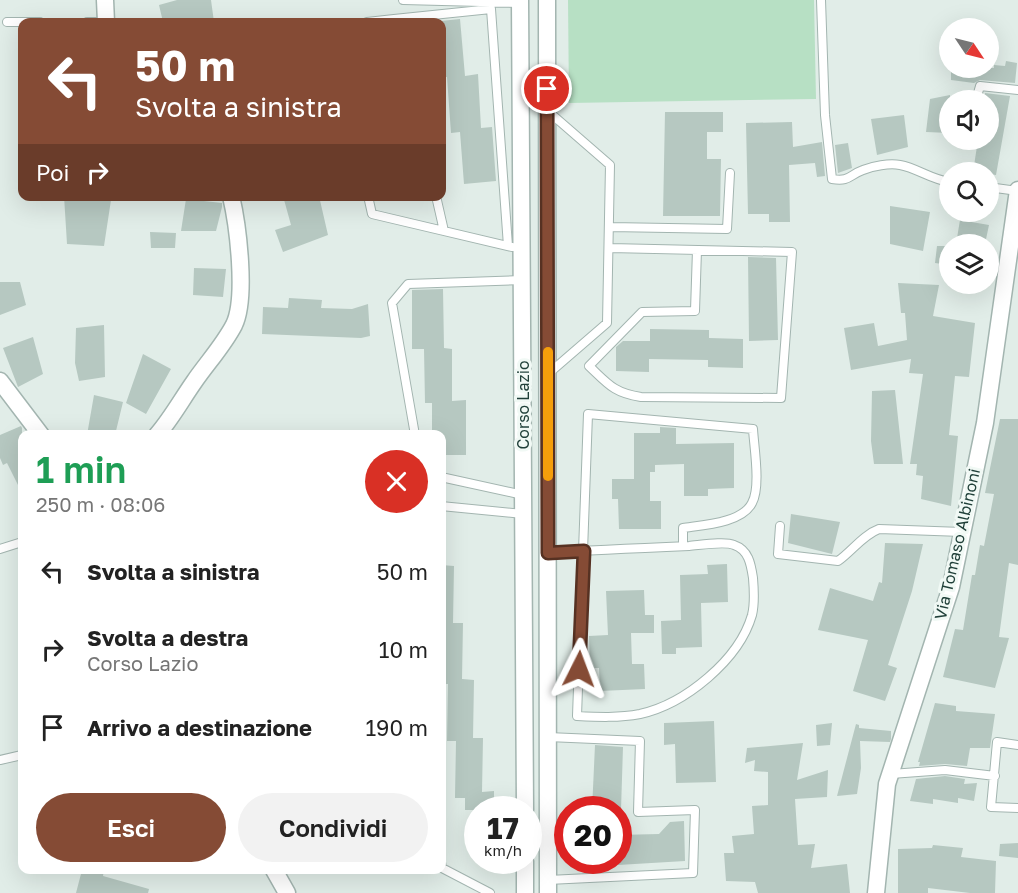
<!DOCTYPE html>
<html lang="it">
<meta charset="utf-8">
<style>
:root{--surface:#fff;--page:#f2f2f2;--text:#222;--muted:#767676;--accent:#854b35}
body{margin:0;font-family:"Golos Text",sans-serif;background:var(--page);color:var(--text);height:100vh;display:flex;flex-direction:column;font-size:22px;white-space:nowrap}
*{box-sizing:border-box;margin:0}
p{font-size:20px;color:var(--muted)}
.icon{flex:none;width:33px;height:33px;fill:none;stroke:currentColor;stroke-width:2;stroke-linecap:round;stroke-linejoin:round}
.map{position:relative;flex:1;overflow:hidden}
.details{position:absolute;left:18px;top:430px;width:428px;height:444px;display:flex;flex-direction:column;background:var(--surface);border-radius:12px;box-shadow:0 6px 24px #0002}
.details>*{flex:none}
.hud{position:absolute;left:18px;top:18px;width:428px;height:183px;border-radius:12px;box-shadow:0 6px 24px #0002;background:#854b35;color:#fff;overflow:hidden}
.needle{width:39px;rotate:125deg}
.fabs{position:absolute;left:939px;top:18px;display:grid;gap:12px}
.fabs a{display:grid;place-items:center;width:60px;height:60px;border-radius:50%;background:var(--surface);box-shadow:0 6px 24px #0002;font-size:30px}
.speed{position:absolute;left:464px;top:796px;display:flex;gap:12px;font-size:30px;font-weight:700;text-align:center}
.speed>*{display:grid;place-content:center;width:78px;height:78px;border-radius:50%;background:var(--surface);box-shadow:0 6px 24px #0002;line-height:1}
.speed small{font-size:15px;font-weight:400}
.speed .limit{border:9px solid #d22;background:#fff;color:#111}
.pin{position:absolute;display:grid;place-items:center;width:51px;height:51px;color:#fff;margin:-26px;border:3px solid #fff;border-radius:50%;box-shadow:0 2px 6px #0007}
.me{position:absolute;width:66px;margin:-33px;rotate:3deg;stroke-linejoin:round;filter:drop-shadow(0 0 4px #0008)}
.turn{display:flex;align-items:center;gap:21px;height:126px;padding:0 18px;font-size:27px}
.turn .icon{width:78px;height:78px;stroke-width:2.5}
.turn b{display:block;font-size:42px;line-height:51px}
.then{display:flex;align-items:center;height:57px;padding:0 18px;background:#0003;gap:12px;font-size:22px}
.round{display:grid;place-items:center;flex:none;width:63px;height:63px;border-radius:32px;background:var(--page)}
.head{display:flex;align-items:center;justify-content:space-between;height:102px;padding:0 18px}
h1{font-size:36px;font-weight:600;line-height:45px;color:#1e9e55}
.cta{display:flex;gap:12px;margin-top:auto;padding:12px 18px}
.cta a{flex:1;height:69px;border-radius:36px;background:var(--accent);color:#fff;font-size:24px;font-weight:600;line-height:69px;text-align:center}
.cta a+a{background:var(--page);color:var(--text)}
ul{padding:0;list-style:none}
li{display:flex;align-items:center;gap:18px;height:78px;padding:0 18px}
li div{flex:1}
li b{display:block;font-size:22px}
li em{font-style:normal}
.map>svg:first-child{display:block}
.green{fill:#b7e0c4}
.building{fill:#b6c8c1}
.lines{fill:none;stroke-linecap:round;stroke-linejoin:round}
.service-casing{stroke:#a3b5b0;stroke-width:10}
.minor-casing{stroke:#a3b5b0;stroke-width:19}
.service{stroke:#fff;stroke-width:8}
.minor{stroke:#fff;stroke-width:16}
.route-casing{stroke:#563122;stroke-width:15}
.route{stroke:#854b35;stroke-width:10}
.slow{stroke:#f59e0b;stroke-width:10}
.labels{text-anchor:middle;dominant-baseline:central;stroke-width:6;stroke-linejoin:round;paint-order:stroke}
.street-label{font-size:16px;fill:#1f3f38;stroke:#f1f9f5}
</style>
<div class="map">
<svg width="1018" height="893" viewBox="0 0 1018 893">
<rect width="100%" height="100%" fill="#e1ede8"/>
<path class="green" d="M568 0H814L816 99 569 103Z"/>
<path class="building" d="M177 0H211L214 22H163L159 5Z
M460 19 465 76 478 74 481 128 492 127 496 181 464 184 460 132 451 133 447 77H441V21Z
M1006 61 1017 63 1015 83 980 80 974 83 951 80V68H994V65L1005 66Z
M985 93 1010 96 996 175 973 172 978 140H988V100H984Z
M950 95V133L926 132 930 99Z
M665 112H723V132H707V159H721L720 216H663Z
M904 115 908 147 877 155 871 119Z
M792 122 793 147 822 142 825 176 817 177 815 163 789 165 790 222H769V214H748L746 123Z
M848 143 852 168 838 173 835 145Z
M64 196H88L111 200 104 246 67 244Z
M283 196H319L328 235 283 252 275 230 291 225Z
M186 199 222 203V207L216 231H181Z
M890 206 930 212 923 251 890 244Z
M960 220 989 225 985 244H956Z
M150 232 176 233 175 248H151Z
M937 246H950V265L935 263Z
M748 257 776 258 778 340 749 341Z
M194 268 226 269 223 297 193 295Z
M0 282H20L26 305 0 315Z
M898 283 939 285 933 316 975 323 969 377 955 376 949 435 958 436 951 506 921 499 923 476 916 475 917 464H910L923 374 909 373 911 359 851 370 844 328 874 323 878 346 907 340 905 313H901Z
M443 289 444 348 452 349V401L466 400V455H441V435H432V403H425L424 349H412V290Z
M289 298 322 300 321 308 352 309 368 304 370 336 361 338 262 334 263 307 288 308Z
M104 325 105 377 79 381 75 363 76 328Z
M650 329 709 330V338L743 339V368L708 367V360L649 359V372L616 371V347L623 341H650Z
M33 337 43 374 18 387 3 348Z
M143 354 171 369 146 414 126 403Z
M895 390 903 464H874L871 441 872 391Z
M94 395 123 402 115 435H87Z
M1000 419H1018V565L1009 563 999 637 1009 638 995 688 943 677 955 629 963 630 972 575H975L980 545 984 546 994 494 985 493Z
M21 426 22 428V493L7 463 3 465 0 458V435Z
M660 427 676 428V444L734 443V488L708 489V496H684V464L655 465V472H650V501H661V529H619L618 499H612V479H634V433H660Z
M791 514 840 522 832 554 788 543Z
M885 543 923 544 912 591 888 665 897 668 885 701 853 691 868 640 818 630 830 588 873 601 879 582 882 583Z
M727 564 728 602 701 603 702 647 676 648V654H662L661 621 681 620 680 575 708 574 707 565Z
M441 565 454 566 453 623H463L462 679 474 680 473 738H483L482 792 494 791V810H465V798H455L456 741H447L448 684H441Z
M644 590 645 615H654V633H631L632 664H644L645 689 600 691 599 668H590L589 636 608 635 606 591Z
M935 703 956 706V711L995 714 990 748H970L967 766 945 764 919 766 920 762H918Z
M714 721 716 782 676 783 675 744 664 745V723Z
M832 723 830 745 817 746 816 725Z
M856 724 859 725V728L891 731V739L890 742 860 741 861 768 857 794 837 796Z
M803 743 797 780 828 770 827 797 795 799 798 845 815 844 811 868 847 864 850 893H758L755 882 726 881 724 853H734L732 836 754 834 752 806 768 805V772L754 771 755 760 745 763 747 748Z
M595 745 623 747 621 810H592Z
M945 776 965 779 964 784 977 783 974 801 958 798V803L933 799V804L910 801 916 779Z
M684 821 685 861 618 865V835L659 834 670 822Z
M1018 843V858L999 856 1000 844Z
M933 845 963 848 961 857 996 861 995 893H970L928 888V893H898V849L932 848Z
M82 870H104L103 876 149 889 148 893H76Z"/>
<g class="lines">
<defs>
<path id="service" d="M403 0 520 3
M821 0 825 115 832 179C850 182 849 175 863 170 873 166 889 163 900 165 917 168 932 180 950 182
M394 19 491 9 508 246
M7 22H40
M87 22H106
M367 22 394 19 395 22
M976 100 980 86 1018 90
M988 187 1018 191
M368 196 372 214 512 247
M436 196 444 231
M610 227 727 229 730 173
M610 248 792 252 781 398 641 397C614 393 608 384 589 366L642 312 695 311 697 250
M548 374 607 323 610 165 549 112
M415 435 392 303 408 284 522 280
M441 477 523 495
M441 506 523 514
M780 526 778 554 838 561C852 551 863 535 879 529L962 532
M0 549 22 542
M548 553C595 550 642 548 689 546 701 545 725 541 734 545 749 550 751 565 753 578 754 590 755 603 752 615 739 660 685 704 640 714 619 718 598 717 577 716L588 414 753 429C754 447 761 487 752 503 742 523 703 525 683 528V546
M548 737 640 741 638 812 695 810 693 873 548 880
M1018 745 997 742 991 807 1018 808
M0 760 22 755
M891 774 945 770 995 776
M441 862 442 868 490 893"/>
<path id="minor" d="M105 0 106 22
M520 0 525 810
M547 0 548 893
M0 381 41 435
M157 435C171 419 182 399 194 382 207 363 223 346 234 325 247 298 238 226 231 196
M525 861V893
M274 870 287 893
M876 893 887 784 951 587 985 423 1018 190"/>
</defs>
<use href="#service" class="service-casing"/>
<use href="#minor" class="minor-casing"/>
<use href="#service" class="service"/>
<use href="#minor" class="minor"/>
</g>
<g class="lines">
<defs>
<path id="route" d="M547 89 548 553 584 551 579 669"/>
</defs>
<use href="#route" class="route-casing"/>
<use href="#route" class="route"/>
<path class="slow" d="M548 352V476"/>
</g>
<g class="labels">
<g class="street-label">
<text transform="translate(523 405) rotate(-90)">Corso Lazio</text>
<text transform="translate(957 544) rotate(-77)">Via Tomaso Albinoni</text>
</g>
</g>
</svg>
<div class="fabs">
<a><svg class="needle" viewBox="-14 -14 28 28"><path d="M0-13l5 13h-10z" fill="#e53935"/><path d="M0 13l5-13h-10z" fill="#767676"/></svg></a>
<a><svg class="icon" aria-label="sound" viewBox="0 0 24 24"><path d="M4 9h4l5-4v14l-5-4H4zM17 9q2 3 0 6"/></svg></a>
<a><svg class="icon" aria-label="search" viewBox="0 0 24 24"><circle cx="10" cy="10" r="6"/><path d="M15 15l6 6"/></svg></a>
<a><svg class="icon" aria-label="layers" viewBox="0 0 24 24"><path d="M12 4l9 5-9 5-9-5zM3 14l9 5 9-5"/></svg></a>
</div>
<div class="speed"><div>17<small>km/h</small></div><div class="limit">20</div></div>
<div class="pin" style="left:547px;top:89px;background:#d93025"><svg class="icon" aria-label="arrive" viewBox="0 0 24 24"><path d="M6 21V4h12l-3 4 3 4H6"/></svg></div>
<svg class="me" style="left:579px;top:669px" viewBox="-20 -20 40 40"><path d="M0-17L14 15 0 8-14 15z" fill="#854b35" stroke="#fff" stroke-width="4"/></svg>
<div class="hud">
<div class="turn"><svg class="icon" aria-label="left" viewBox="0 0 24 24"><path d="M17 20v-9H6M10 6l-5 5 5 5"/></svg><div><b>50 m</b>Svolta a sinistra</div></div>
<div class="then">Poi<svg class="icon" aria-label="right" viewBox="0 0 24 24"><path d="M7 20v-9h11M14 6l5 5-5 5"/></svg></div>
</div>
<section class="details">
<div class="head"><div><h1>1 min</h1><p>250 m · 08:06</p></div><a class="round" style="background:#d93025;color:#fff"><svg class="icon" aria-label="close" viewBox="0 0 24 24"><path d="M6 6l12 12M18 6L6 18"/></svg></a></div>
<ul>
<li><svg class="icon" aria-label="left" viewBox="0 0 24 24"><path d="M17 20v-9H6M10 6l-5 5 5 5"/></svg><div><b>Svolta a sinistra</b></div><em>50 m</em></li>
<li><svg class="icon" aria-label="right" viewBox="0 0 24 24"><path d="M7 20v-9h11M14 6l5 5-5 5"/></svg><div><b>Svolta a destra</b><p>Corso Lazio</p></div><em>10 m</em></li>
<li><svg class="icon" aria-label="arrive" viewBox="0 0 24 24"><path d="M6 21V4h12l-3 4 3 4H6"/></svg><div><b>Arrivo a destinazione</b></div><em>190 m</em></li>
</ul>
<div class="cta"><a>Esci</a><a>Condividi</a></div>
</section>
</div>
